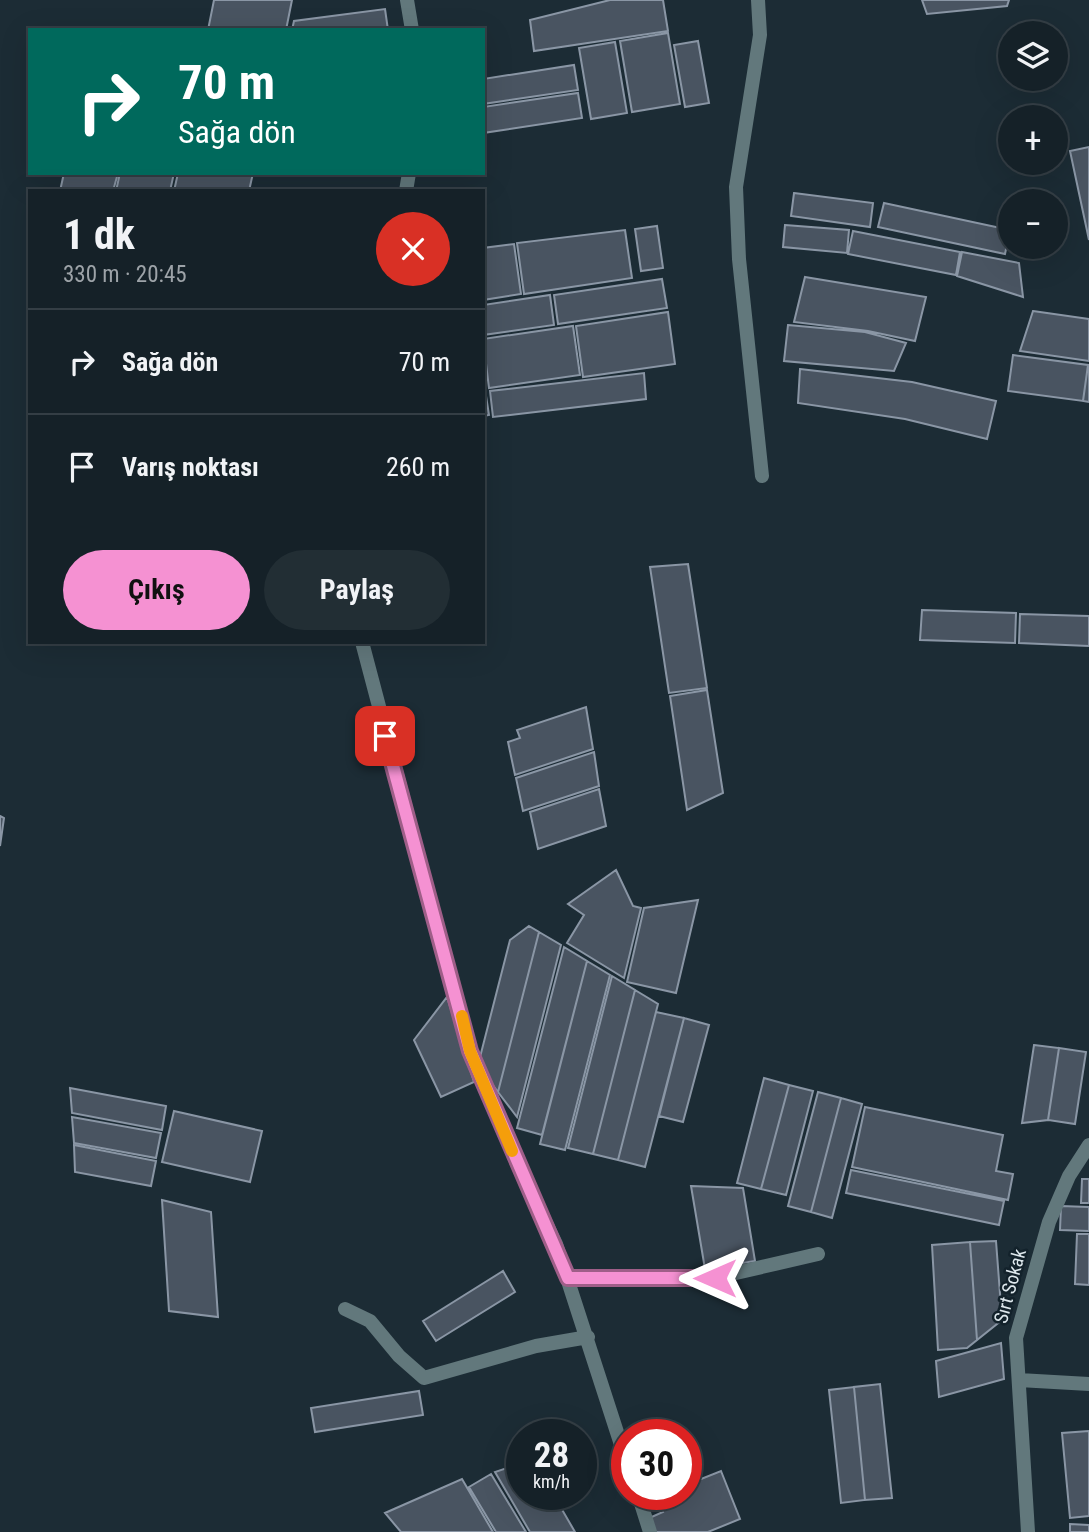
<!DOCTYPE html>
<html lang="tr">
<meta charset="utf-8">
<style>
:root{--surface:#152128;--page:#222e34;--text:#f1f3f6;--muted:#9da3a8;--line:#343e45;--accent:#f591d2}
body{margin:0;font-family:"Roboto Condensed",sans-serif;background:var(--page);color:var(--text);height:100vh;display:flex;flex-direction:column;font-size:26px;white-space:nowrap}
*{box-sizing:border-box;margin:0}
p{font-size:23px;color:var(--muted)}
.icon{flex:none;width:38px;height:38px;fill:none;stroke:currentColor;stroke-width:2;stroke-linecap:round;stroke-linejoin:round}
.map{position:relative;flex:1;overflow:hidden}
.drawer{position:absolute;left:28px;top:189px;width:457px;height:455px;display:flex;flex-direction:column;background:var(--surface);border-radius:0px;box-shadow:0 7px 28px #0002,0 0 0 2px var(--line)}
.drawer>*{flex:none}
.banner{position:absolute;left:28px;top:28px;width:457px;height:147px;border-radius:0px;box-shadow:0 7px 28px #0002,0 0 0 2px var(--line);background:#00695c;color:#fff;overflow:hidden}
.tools{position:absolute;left:998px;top:21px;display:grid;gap:14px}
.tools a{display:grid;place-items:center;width:70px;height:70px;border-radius:50%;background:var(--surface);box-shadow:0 7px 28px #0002,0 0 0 2px var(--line);font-size:35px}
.speed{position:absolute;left:506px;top:1419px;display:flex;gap:14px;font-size:35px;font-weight:700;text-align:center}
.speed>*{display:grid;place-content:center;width:91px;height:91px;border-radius:50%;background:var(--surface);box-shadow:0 7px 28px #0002,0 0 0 2px var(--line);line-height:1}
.speed small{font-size:18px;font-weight:400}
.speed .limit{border:10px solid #d22;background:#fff;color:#111}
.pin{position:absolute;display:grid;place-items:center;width:60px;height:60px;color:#fff;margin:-30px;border-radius:14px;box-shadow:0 4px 10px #0006}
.me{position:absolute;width:77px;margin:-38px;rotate:270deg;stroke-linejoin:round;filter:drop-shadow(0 0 5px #0008)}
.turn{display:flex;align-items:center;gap:24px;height:147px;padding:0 35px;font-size:32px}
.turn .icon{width:91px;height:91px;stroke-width:2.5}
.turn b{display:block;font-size:49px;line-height:60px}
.round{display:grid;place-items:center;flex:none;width:74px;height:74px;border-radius:37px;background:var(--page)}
.summary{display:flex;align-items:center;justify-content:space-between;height:119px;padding:0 35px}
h1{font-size:42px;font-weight:700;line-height:52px}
.button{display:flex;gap:14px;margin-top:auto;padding:14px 35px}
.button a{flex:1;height:80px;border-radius:42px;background:var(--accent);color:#111;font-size:28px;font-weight:700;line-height:80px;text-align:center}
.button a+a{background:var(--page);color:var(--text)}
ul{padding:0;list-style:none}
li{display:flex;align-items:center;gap:21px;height:105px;padding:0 35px;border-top:2px solid var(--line)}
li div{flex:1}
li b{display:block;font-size:26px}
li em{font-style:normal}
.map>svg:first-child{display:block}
.building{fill:#495461;stroke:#8a96a5;stroke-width:2}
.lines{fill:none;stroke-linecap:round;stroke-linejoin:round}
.minor{stroke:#62787c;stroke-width:14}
.route-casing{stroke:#9f5e88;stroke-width:18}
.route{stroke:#f591d2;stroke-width:12}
.slow{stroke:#f59e0b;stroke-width:12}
.labels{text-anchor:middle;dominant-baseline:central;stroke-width:5;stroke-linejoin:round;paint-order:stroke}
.street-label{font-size:19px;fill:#dee8ed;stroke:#13222b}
</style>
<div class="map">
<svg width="1089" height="1532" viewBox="0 0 1089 1532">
<rect width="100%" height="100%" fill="#1c2c35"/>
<path class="building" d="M214 0H292L286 30H208Z
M610 0H663L668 31 534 51 530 20Z
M922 0H1009L1007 6 927 14Z
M385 9 388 30H292L294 21Z
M668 33 680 104 632 112 620 41Z
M698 41 709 103 685 107 674 45Z
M615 42 627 113 591 119 579 48Z
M574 65 578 90 483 104V79Z
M578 93 582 118 483 133V107Z
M1089 147V240L1070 151Z
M64 173H118L113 191H60Z
M120 173H174L170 191H116Z
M178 173H253L249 191H174Z
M794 193 873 203 870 227 791 216Z
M884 203 1010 230 1005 254 878 227Z
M785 225 849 230 847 253 783 247Z
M657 226 663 268 641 271 635 229Z
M625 230 632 278 524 294 517 243Z
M853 231 960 252 956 275 848 254Z
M514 244 521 294 483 300V248Z
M962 252 1019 263 1023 297 957 276Z
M805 277 926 297 915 341 868 331 794 322Z
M662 279 667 308 558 324 554 295Z
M550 295 554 325 483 335V305Z
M1033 311 1089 319V361L1020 351Z
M668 312 675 364 583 377 576 326Z
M788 325 865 332 906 343 894 371 784 361Z
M573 326 580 375 489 388 483 339Z
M1013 355 1088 365 1083 401 1008 391Z
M1088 365H1089V402L1083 401Z
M800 369 912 382 996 401 987 439 905 419 798 403Z
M644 373 646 399 493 417 490 391Z
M483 377 489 415 483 416Z
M688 564 707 688 669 693 650 567Z
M922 610 1016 613 1015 643 920 640Z
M1020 614 1089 616V646L1019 643Z
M707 690 723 793 687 810 670 696Z
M586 707 593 749 515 775 508 742 520 738 517 730Z
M594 752 599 786 523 811 516 778Z
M599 789 606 826 538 849 530 812Z
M0 816 4 818 0 846Z
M616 870 633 906 641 908 624 978 567 943 584 915 568 904Z
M698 900 676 993 627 982 644 908Z
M529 926 539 932 498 1092 478 1065 510 940Z
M539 932 561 945 517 1117 498 1092Z
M564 947 587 961 542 1135 517 1128Z
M587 961 610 975 565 1150 540 1144Z
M612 976 635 990 593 1154 568 1148Z
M635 990 658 1004 618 1160 593 1154Z
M447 997 474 1082 441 1097 414 1040Z
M656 1012 684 1018 645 1167 618 1160Z
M684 1018 709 1025 683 1122 659 1116Z
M1034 1045 1059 1048 1048 1120 1022 1123Z
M1059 1048 1086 1052 1075 1124 1048 1120Z
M764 1078 789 1085 761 1189 737 1183Z
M789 1085 813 1091 786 1195 761 1189Z
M70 1088 166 1106 162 1130 72 1113Z
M818 1092 841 1098 811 1212 788 1206Z
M841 1098 862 1104 832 1218 811 1212Z
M865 1107 1003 1135 996 1171 1013 1174 1008 1200 852 1167Z
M174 1111 262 1131 250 1182 162 1162Z
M72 1117 161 1133 156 1158 74 1143Z
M74 1145 156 1161 151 1186 75 1172Z
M851 1170 1004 1201 999 1225 846 1193Z
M1082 1179H1089V1203H1081Z
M691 1186 743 1188 755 1261 705 1269Z
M162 1200 211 1212 218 1317 169 1311Z
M1061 1206 1089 1207V1231L1060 1230Z
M1077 1234H1089V1285L1075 1284Z
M996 1241 1002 1320 977 1340 970 1242Z
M970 1242 977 1340 967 1348 938 1350 932 1245Z
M503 1271 515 1292 436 1341 423 1321Z
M1001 1343 1004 1379 939 1397 936 1361Z
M880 1384 892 1498 865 1500 854 1387Z
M854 1387 865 1500 841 1503 829 1390Z
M419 1391 423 1415 315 1432 311 1408Z
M1089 1431V1516L1070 1518 1062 1433Z
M522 1463V1494H553L575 1532H530L495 1472Z
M721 1471 740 1519 708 1532H653L647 1519 663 1512 657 1497 686 1494V1485Z
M491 1474 526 1532H496L469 1487Z
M462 1479 493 1532H401L385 1513Z
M1070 1524 1089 1525V1532H1070Z"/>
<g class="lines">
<path class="minor" d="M407 0 412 30
M758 0 760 35 736 187 739 259 762 476
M406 191 409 173
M362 642 470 1051 514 1156 556 1244 626 1460
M568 1278H714L818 1254
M345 1309 370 1321 399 1356 424 1378 536 1346 588 1337
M1019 1380 1089 1384
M638 1494 650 1532
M1028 1532 1016 1338 1049 1222 1069 1176 1089 1145"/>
</g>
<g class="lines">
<defs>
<path id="route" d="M385 736 470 1051 568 1278H715"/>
</defs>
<use href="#route" class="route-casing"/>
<use href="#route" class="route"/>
<path class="slow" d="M462 1016 470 1051 512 1151"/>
</g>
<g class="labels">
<g class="street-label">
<text transform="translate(1010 1286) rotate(-75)">Sırt Sokak</text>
</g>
</g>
</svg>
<div class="tools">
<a><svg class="icon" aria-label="layers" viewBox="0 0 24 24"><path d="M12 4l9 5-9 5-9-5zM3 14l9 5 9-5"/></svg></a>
<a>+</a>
<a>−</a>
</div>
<div class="speed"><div>28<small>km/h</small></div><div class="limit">30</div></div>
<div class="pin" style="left:385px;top:736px;background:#d93025"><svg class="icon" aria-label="arrive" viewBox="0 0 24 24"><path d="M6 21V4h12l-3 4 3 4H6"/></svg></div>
<svg class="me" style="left:715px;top:1278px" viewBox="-20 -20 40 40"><path d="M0-17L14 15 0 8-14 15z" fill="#f591d2" stroke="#fff" stroke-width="4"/></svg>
<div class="banner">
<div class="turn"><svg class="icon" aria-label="right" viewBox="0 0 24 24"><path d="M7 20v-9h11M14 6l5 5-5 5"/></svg><div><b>70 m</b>Sağa dön</div></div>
</div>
<section class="drawer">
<div class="summary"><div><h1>1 dk</h1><p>330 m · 20:45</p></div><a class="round" style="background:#d93025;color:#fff"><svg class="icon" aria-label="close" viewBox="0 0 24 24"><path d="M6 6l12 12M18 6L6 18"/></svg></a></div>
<ul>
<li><svg class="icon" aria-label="right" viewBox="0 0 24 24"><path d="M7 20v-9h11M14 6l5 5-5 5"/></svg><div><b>Sağa dön</b></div><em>70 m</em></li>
<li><svg class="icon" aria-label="arrive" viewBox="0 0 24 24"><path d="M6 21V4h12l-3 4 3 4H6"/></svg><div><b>Varış noktası</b></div><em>260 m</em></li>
</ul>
<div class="button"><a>Çıkış</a><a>Paylaş</a></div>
</section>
</div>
